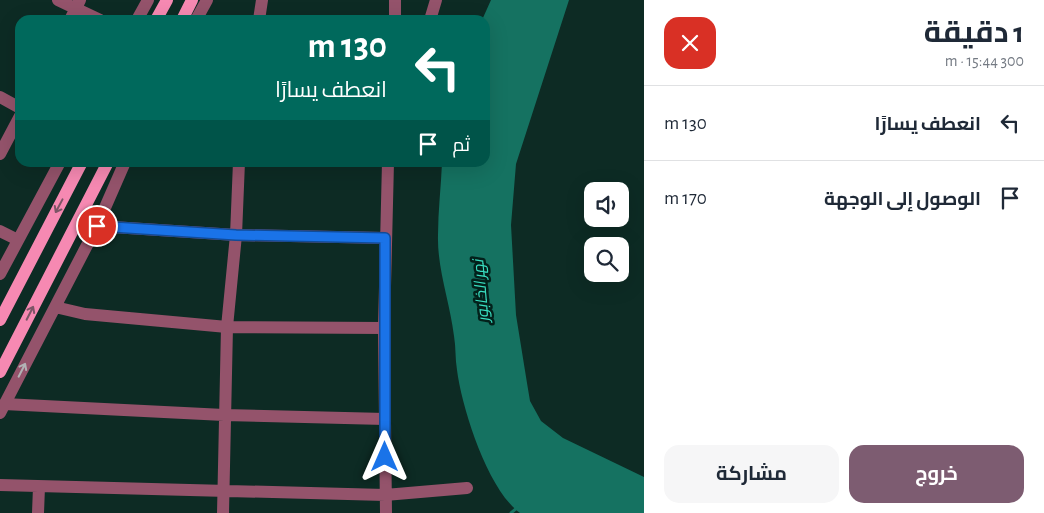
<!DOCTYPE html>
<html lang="ar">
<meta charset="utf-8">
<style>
:root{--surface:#fff;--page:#f6f6f7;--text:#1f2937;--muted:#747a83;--line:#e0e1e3;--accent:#7d5c71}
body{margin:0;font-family:"Alegreya Sans",Cairo,sans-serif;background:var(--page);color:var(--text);direction:rtl;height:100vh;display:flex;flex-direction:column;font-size:19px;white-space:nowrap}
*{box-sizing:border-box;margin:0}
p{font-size:16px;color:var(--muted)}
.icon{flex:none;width:28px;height:28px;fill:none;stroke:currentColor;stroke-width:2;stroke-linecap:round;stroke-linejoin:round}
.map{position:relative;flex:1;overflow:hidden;direction:ltr}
.details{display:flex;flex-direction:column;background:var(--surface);width:400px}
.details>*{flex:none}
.top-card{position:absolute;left:15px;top:15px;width:475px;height:152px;border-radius:15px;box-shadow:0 5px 20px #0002;direction:rtl;background:#00695c;color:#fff;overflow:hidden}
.fabs{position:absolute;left:584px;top:182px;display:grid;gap:10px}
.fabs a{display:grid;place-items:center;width:45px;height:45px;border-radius:10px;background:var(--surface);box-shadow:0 5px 20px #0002;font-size:25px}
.pin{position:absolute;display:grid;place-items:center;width:42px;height:42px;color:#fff;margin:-21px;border:2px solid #fff;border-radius:50%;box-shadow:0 1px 5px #0007}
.me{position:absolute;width:55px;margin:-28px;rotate:0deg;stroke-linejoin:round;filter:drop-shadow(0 0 4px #0008)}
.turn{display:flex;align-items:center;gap:18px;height:105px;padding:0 20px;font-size:22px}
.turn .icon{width:65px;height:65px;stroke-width:2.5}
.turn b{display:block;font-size:35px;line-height:42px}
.then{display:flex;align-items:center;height:48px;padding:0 20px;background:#0003;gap:10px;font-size:19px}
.round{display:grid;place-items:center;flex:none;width:52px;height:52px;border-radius:15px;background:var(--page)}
.head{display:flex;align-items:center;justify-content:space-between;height:85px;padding:0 20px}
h1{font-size:30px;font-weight:700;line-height:38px}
.cta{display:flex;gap:10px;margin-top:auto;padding:10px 20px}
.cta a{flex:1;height:58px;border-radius:15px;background:var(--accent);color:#fff;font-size:20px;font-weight:700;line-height:58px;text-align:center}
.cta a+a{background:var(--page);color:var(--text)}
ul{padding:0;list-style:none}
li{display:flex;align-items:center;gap:15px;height:75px;padding:0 20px;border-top:1px solid var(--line)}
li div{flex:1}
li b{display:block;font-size:19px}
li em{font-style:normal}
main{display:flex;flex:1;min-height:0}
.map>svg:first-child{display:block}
.water{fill:#157261}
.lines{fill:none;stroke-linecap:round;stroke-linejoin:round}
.stream{stroke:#157261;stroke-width:3}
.minor{stroke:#94536b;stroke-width:12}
.major{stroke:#f689b2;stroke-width:12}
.oneway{stroke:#7c5566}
.oneway2{stroke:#b2b2b5}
.route-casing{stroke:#114b97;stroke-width:12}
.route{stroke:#1a73e8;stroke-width:9}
.labels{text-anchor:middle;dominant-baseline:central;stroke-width:5;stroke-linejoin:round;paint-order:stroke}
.water-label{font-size:16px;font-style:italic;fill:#39dfc1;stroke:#03211b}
</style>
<main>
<section class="details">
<div class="head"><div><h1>1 دقيقة</h1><p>300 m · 15:44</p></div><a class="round" style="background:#d93025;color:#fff"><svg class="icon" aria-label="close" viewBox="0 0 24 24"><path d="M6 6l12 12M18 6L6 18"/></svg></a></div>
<ul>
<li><svg class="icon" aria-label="left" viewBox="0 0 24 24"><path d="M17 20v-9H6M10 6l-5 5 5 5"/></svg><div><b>انعطف يسارًا</b></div><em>130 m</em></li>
<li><svg class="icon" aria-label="arrive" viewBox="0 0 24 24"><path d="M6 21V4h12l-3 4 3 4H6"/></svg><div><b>الوصول إلى الوجهة</b></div><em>170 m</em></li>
</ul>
<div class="cta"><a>خروج</a><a>مشاركة</a></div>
</section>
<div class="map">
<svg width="644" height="513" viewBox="0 0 644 513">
<rect width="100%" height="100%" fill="#0d2b24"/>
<path class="water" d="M491 0H569L516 164 511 225 516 315 527 383 530 401 541 421 563 438 644 477V513H520C488 490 462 409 457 370 455 359 456 347 454 336 450 302 437 269 438 235 438 211 441 187 442 163L485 162V20H482Z"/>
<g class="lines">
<path class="stream" d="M511 513 518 507"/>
<path class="minor" d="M58 0 100 20
M395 0V20
M70 20 80 0
M137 20 148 0
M196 20 207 0
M259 20 262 0
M430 20 436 0
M0 97 20 108
M0 154 20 116
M97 226 236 235 385 238
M0 231 18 240
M0 274 60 162
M55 307 85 314 227 327 384 328
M4 404 224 415 385 419
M0 413 97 226 125 162
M0 485 385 495 467 488
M38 513 39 487
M223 513 227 327 236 235 239 162
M386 513 384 328 388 162"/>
<path class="major" d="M156 20 167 0
M182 20 192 0
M0 320 82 162
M0 372 108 162"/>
</g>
<defs><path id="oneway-shaft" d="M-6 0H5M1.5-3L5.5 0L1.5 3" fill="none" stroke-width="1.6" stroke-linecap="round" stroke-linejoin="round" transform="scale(1.25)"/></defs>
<g class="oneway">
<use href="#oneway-shaft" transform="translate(59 206) rotate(118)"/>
<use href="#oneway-shaft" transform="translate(30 313) rotate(-63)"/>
</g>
<use class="oneway2" href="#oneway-shaft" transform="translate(22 370) rotate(-63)"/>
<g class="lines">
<defs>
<path id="route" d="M97 226 236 235 385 238V457"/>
</defs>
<use href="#route" class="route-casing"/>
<use href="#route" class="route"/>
</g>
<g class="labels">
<g class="water-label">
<text transform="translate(481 291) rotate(-95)">نهر الخابور</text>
</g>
</g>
</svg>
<div class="fabs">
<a><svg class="icon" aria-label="sound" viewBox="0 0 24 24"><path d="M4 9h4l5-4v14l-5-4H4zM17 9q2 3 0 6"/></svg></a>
<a><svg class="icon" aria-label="search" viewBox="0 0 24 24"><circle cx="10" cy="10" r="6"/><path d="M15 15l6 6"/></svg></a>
</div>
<div class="pin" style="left:97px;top:226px;background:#d93025"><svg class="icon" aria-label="arrive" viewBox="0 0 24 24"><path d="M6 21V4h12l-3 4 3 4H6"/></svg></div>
<svg class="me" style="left:385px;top:457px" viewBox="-20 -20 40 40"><path d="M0-17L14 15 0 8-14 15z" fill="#1a73e8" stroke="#fff" stroke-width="4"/></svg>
<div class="top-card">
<div class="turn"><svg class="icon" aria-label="left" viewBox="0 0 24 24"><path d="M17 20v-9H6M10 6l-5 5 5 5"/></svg><div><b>130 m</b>انعطف يسارًا</div></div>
<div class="then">ثم<svg class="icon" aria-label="arrive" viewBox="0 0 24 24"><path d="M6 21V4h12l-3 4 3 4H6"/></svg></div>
</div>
</div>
</main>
